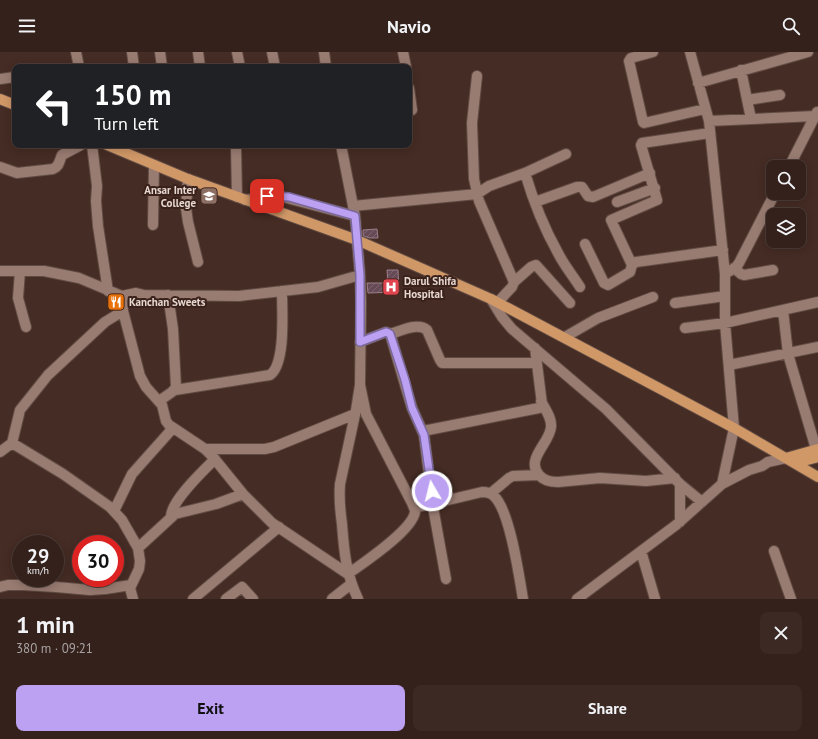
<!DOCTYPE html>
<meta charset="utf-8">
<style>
:root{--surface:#34211b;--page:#3c2924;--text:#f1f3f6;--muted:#a9a3a3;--line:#4e3e3a;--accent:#bca0f2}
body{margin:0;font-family:"PT Sans",sans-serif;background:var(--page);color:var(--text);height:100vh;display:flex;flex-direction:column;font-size:15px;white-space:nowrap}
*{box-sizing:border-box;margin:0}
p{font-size:13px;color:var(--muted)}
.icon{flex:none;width:22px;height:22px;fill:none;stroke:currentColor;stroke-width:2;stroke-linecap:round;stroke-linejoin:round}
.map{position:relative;height:547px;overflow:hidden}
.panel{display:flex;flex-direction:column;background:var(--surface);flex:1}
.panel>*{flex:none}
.hud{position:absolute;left:12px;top:12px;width:400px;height:84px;border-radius:8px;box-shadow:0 2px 10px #0003,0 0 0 1px var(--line);background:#202124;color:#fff;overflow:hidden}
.controls{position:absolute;left:766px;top:108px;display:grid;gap:8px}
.controls a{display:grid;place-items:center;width:40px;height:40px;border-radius:8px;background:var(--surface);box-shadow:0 2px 10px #0003,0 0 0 1px var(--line);font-size:20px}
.speed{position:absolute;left:12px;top:483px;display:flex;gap:8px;font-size:20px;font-weight:700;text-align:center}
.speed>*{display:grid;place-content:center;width:52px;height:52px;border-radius:50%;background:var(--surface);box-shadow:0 2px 10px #0003,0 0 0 1px var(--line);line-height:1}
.speed small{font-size:10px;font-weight:400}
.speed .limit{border:6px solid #d22;background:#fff;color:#111}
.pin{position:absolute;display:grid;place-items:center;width:34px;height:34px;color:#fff;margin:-17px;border-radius:8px;box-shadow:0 2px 6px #0006}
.me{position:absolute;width:44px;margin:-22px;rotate:352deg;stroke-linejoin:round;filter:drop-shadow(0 0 3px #0008)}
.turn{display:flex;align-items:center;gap:14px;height:84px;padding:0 16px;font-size:18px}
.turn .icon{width:52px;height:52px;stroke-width:2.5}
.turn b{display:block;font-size:28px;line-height:34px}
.round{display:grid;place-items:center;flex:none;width:42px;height:42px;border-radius:8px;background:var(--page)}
.summary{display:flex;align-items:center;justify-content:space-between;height:68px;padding:0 16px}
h1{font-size:24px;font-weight:700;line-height:30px}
.action{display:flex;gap:8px;margin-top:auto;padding:8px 16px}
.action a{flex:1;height:46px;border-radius:8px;background:var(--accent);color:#111;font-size:16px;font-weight:700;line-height:46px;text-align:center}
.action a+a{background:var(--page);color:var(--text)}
header{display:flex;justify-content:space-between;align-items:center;height:52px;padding:0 16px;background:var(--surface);font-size:18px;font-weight:700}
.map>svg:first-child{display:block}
.building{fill:url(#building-hatch);stroke:#9c7f8b}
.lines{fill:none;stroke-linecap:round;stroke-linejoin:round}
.minor-casing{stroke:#604b43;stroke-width:12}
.major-casing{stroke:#604b43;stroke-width:12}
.minor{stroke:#987b71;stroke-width:10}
.major{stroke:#d09767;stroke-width:10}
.route-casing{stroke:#7a689d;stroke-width:10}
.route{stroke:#bca0f2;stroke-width:7}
.labels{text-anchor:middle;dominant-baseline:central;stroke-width:4;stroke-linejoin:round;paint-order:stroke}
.poi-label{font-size:11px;font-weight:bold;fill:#e7d7d1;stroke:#3a221a;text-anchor:start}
</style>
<header><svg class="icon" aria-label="menu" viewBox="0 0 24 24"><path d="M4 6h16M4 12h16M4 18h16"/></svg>Navio<svg class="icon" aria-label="search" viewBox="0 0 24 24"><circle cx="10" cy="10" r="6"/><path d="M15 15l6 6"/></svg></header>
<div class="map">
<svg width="818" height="547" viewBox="0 0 818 547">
<defs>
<pattern id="building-hatch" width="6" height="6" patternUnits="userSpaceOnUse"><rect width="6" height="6" fill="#664b57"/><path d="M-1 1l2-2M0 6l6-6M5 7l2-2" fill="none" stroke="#7c646e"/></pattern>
</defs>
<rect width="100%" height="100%" fill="#452c24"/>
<path class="building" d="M377 177 378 186H370L363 184V178Z
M387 218H398L399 240 368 241 367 231H388Z"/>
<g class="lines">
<defs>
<path id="minor" d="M76 0 79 15
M132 0 134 15
M160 0 162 15
M198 0 200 15
M237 0 240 15
M272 0 275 15
M324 0 326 15
M403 0 406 15
M653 0 631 6 629 9 643 70 644 71 705 57
M690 0 709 69 725 222V271L734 376 722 432
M741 18 751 67
M477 24 472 71 474 127 479 149 514 230 512 235 498 250
M0 27 15 25
M698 31 808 0
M409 36 412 58
M747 48 780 43
M709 69 815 64
M92 93 97 134 96 149 98 174 108 239
M341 93 355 164 360 223 361 250 360 333 356 358 340 432C339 445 340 458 342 472 344 499 346 522 358 547
M236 95 237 145
M0 115 17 121 53 117C60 114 59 109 62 103L81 93
M789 115 817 60
M525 121C533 148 544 176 558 201 564 213 573 224 580 235
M188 127 186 156 188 170 198 210
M245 148 267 144H279L355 164
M535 150 577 135H582L588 144 593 145 650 121
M617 150 655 136
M353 154 477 142 489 134 525 121 566 102
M153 173 154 113
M585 192 604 231 608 233 630 220 632 213 636 210 723 198
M632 213 611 168 657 148 641 93 642 91 710 81
M734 216 741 222 744 223 773 218
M0 219H44L79 226 122 244 136 241 144 243 239 244 318 235 360 223
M20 219 18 246 26 275
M725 222 736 215 739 211 775 141
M514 230 531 215 536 213 570 251
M122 244 123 259 140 324 146 335 162 353 166 369 169 373 205 397 213 405 243 442 272 471 348 522C363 511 412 479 415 460 415 457 413 454 412 451L366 362 360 333
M491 247 502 265 512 277 606 357 680 432 702 450
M675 251 725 244
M783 258 788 302 816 397
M685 276 725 271 818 250
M390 282C401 279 418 270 427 278L440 308 442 311H536
M565 285 598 266 653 245
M360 290 386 280 390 282 391 285 412 356 424 383 433 455 446 527
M729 313 818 295
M175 338 270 323C286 312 282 258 282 239
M159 349 172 340 176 335 173 277 168 243
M541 349C545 357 552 366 551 375 550 391 525 407 539 423 544 429 551 430 558 430L600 426 646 429 675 426
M423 379 539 356 542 352 535 296
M12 391 63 422 110 455 122 468 138 496 140 509 139 517 130 536 133 547
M205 397H265L274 395 355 362
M0 400 12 391 20 358 48 323 105 270 123 259
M491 441 509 426 513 424 539 423
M414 456 482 440C486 440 490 440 494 444 510 459 519 524 523 547
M114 459 132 422 173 376
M171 464C172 448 203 419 215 407
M680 470V432
M138 496 175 462 216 452 243 442
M641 499 655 547
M774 499 791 547
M0 535 8 533H23L56 535 90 538 105 537 131 533
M193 547 279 475
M226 547 242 535 253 547
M332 547 351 532
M577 547 676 473 722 432 749 418 762 414 768 410 786 406"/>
<path id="major" d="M0 47 15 53
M107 93 188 127 357 188 491 247 734 376 818 425
M786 406 818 397
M796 411 818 405"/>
</defs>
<use href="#minor" class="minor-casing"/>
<use href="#major" class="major-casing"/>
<use href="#minor" class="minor"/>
<use href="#major" class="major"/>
</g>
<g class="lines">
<defs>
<path id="route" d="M267 144 289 145 355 164 360 223V290L386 280 390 282 405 328 412 356 424 383 432 439"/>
</defs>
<use href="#route" class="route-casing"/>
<use href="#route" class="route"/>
</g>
<defs>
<symbol id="school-square" viewBox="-11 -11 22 22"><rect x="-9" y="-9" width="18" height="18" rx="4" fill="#8d6e63" stroke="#3a221a"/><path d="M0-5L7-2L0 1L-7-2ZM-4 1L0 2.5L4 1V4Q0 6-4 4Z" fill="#fff"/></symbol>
<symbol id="hospital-square" viewBox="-11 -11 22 22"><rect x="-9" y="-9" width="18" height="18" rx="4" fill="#e0444e" stroke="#3a221a"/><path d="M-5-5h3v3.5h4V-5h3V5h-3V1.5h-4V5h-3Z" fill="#fff"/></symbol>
<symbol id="restaurant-square" viewBox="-11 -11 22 22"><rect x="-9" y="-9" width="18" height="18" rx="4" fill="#e8710a" stroke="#3a221a"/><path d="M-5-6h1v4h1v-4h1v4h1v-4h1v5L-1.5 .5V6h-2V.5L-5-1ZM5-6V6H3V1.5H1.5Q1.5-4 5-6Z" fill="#fff"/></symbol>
</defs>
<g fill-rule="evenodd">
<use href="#school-square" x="199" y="134" width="20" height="20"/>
<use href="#hospital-square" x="381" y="225" width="20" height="20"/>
<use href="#restaurant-square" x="106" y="240" width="20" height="20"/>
</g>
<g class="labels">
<g class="poi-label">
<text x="196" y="138" text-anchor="end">Ansar Inter<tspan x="196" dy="13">College</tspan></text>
<text x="404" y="229">Darul Shifa<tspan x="404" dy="13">Hospital</tspan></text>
<text x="129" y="250">Kanchan Sweets</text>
</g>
</g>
</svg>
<div class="controls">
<a><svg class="icon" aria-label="search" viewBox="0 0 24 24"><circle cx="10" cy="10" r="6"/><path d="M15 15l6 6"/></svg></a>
<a><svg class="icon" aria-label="layers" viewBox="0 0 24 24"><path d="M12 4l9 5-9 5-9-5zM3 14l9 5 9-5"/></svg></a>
</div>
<div class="speed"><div>29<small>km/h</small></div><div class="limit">30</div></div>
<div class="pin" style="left:267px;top:144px;background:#d93025"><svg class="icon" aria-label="arrive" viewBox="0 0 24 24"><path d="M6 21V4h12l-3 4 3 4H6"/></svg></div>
<svg class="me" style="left:432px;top:439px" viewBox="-20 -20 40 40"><circle r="17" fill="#bca0f2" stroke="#fff" stroke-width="3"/><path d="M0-11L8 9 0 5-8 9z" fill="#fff"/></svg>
<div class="hud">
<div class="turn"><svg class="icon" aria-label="left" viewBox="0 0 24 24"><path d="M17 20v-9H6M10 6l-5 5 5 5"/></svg><div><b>150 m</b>Turn left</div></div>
</div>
</div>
<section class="panel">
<div class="summary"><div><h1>1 min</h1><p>380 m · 09:21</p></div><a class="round"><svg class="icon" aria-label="close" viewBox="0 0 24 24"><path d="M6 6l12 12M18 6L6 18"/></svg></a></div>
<div class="action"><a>Exit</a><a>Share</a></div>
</section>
